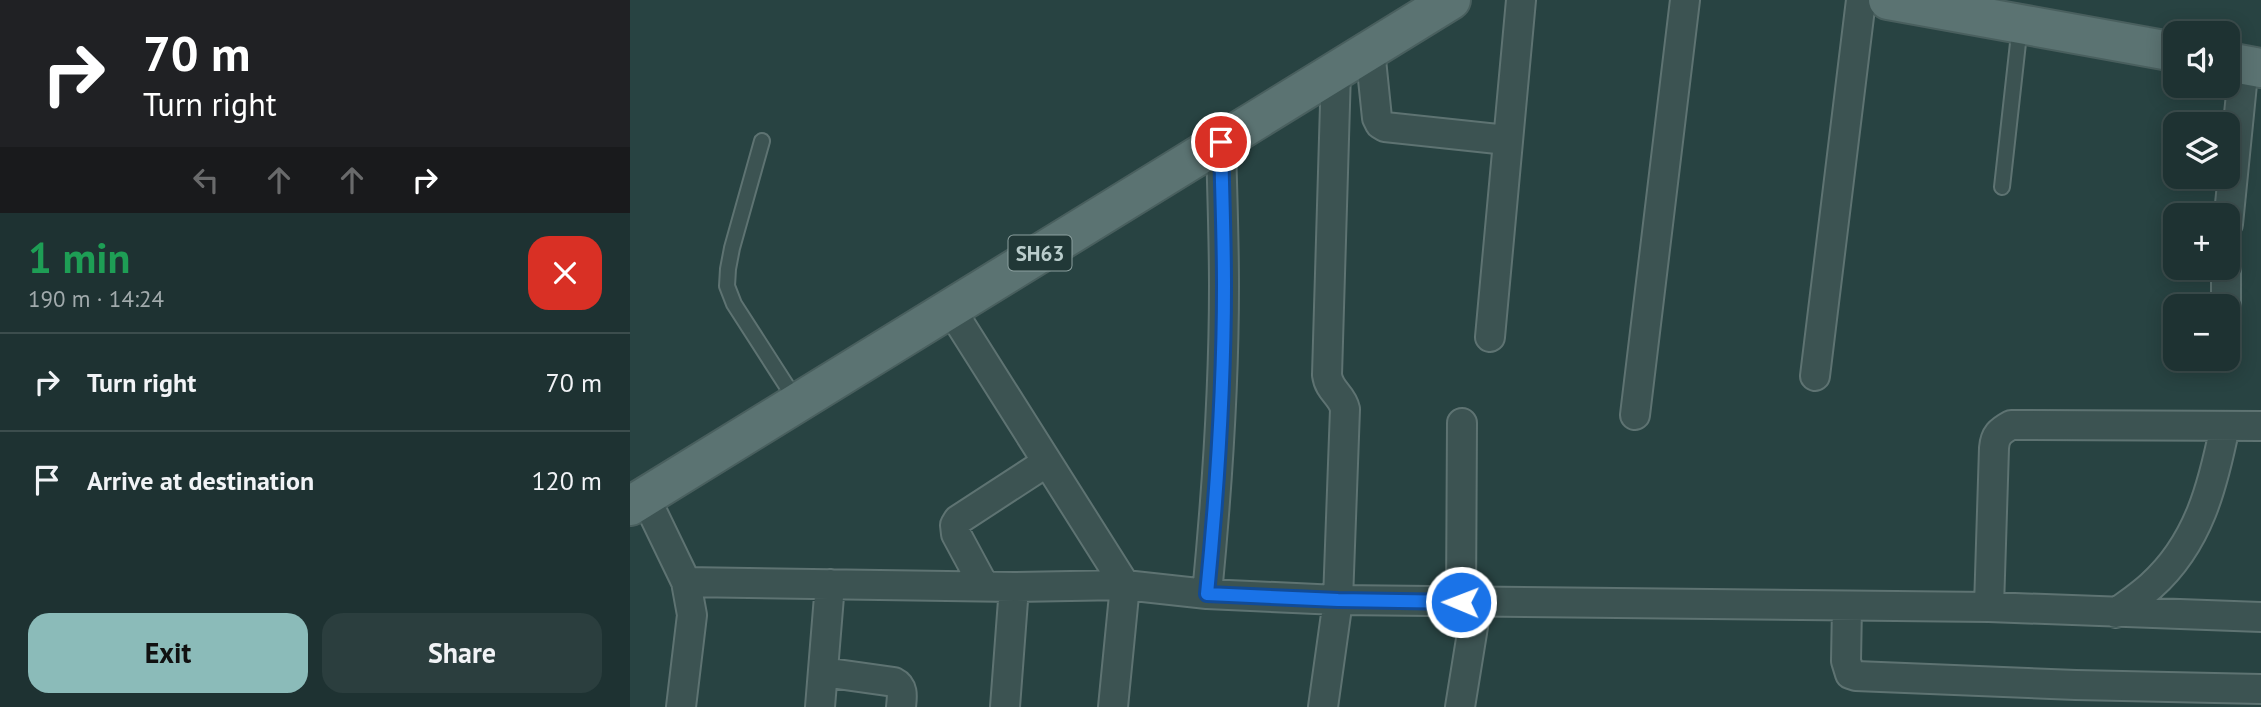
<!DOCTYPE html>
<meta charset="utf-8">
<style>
:root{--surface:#1e3232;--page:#2b3e3e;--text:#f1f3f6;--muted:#a1aaac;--line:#3c4d4d;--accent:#8bbbb9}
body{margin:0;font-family:"PT Sans",sans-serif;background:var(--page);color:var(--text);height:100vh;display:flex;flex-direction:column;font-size:26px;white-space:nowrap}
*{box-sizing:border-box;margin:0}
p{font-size:23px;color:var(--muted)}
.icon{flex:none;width:38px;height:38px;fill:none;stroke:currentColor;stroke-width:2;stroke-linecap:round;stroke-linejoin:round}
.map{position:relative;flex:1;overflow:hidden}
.side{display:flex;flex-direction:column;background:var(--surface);width:630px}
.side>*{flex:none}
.banner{background:#202124;color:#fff;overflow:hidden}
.fabs{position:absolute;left:1533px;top:21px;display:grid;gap:14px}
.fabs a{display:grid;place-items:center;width:77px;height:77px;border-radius:14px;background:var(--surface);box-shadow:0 4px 18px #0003,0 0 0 2px var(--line);font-size:35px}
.pin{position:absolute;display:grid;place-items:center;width:60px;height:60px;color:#fff;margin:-30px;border:4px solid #fff;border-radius:50%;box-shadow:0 2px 7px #0007}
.me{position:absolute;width:77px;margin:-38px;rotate:271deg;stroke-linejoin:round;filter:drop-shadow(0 0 5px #0008)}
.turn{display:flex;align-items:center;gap:24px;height:147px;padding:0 28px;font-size:32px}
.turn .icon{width:91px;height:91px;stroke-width:2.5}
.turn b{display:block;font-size:49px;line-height:60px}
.lanes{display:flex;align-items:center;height:66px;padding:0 28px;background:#0003;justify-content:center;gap:35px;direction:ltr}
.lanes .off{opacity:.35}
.round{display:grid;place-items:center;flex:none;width:74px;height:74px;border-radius:21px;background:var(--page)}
.headline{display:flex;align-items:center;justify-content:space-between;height:119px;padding:0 28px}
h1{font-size:42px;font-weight:700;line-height:52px;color:#1e9e55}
.action{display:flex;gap:14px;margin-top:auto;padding:14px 28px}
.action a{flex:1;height:80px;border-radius:21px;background:var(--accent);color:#111;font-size:28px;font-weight:700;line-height:80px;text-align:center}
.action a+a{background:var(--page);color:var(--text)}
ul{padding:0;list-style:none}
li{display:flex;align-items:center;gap:21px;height:98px;padding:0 28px;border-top:2px solid var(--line)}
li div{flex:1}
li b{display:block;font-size:26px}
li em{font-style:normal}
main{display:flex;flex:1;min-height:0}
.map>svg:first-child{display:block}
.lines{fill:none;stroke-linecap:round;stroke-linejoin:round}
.lane-casing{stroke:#5e7372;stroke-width:18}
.street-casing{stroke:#5e7372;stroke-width:32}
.primary-casing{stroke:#495f5e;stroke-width:42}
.lane{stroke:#3c5352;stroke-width:14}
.street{stroke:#3c5352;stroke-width:28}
.primary{stroke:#5b7372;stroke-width:38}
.route-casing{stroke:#114b97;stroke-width:18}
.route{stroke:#1a73e8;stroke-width:12}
.labels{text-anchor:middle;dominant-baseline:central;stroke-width:7;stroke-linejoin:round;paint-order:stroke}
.shield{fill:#213837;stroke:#8ca09f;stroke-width:2}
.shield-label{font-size:21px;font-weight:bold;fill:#bacdcc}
</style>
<main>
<section class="side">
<div class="banner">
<div class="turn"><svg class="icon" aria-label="right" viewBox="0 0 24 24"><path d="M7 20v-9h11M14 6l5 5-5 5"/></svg><div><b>70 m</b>Turn right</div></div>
<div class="lanes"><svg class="icon off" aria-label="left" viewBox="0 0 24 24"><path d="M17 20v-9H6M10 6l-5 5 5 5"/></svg><svg class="icon off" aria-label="ahead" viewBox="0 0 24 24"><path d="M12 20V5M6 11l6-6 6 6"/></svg><svg class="icon off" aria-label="ahead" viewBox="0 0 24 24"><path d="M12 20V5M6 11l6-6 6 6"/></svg><svg class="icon" aria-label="right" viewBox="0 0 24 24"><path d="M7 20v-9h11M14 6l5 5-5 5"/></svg></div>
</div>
<div class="headline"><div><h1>1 min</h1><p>190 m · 14:24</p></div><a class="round" style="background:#d93025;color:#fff"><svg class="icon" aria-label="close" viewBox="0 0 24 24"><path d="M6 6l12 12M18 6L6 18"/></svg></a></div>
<ul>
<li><svg class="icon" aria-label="right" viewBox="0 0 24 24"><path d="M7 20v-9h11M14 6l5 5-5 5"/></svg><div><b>Turn right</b></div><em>70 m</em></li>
<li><svg class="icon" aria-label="arrive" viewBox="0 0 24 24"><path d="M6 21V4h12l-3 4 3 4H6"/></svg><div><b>Arrive at destination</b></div><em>120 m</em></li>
</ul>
<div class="action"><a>Exit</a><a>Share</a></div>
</section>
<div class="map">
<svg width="1631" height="707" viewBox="0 0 1631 707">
<rect width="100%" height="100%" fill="#284342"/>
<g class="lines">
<defs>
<path id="lane" d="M132 141 102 248 98 269 97 286 104 304 167 402
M1372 187 1390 25"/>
<path id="street" d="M740 50 747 118 750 124 755 127 877 140
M1598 224 1614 64
M1596 268V305
M320 308 495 585 483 707
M860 337 891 0
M1185 376 1231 0
M1005 415 1055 0
M15 497 56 582 62 615 51 707
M56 582 384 587 495 585 577 594 708 600 1359 607 1631 617
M354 586 326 534 325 525 328 520 417 462
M577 594C587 491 594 389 594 286 594 238 592 190 591 142
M831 602 832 423
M1217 606 1216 661 1220 674 1226 676 1446 685 1631 689
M1359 607 1364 448C1365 435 1370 431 1381 425L1631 426
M1486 613C1498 604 1510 596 1521 586 1569 543 1583 485 1595 426
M193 672 264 682C274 687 272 697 271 707
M190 707 200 584
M375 707 384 587
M693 707 708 600 715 409C712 395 699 391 697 375L706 71
M830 707 847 602"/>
<path id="primary" d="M1258 0 1545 52
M1598 62 1631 68
M0 506 821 0"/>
</defs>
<use href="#lane" class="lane-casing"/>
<use href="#street" class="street-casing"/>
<use href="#primary" class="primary-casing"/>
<use href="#lane" class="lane"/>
<use href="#street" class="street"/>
<use href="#primary" class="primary"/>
</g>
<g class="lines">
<defs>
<path id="route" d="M591 142C592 190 594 238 594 286 594 389 587 492 577 594L708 600 831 602"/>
</defs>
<use href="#route" class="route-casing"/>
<use href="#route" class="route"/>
</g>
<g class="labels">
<rect class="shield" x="378.5" y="235.5" width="63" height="35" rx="5"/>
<g class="shield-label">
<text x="410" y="253">SH63</text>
</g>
</g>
</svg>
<div class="fabs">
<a><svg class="icon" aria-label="sound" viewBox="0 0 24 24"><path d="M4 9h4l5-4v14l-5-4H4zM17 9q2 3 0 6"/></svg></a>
<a><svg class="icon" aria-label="layers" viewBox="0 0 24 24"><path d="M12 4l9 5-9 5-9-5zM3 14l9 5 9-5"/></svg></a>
<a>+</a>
<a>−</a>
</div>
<div class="pin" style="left:591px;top:142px;background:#d93025"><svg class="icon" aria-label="arrive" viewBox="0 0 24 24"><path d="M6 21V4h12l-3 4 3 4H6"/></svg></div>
<svg class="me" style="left:831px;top:602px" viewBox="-20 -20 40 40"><circle r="17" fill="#1a73e8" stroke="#fff" stroke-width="3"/><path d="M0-11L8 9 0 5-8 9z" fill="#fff"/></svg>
</div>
</main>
